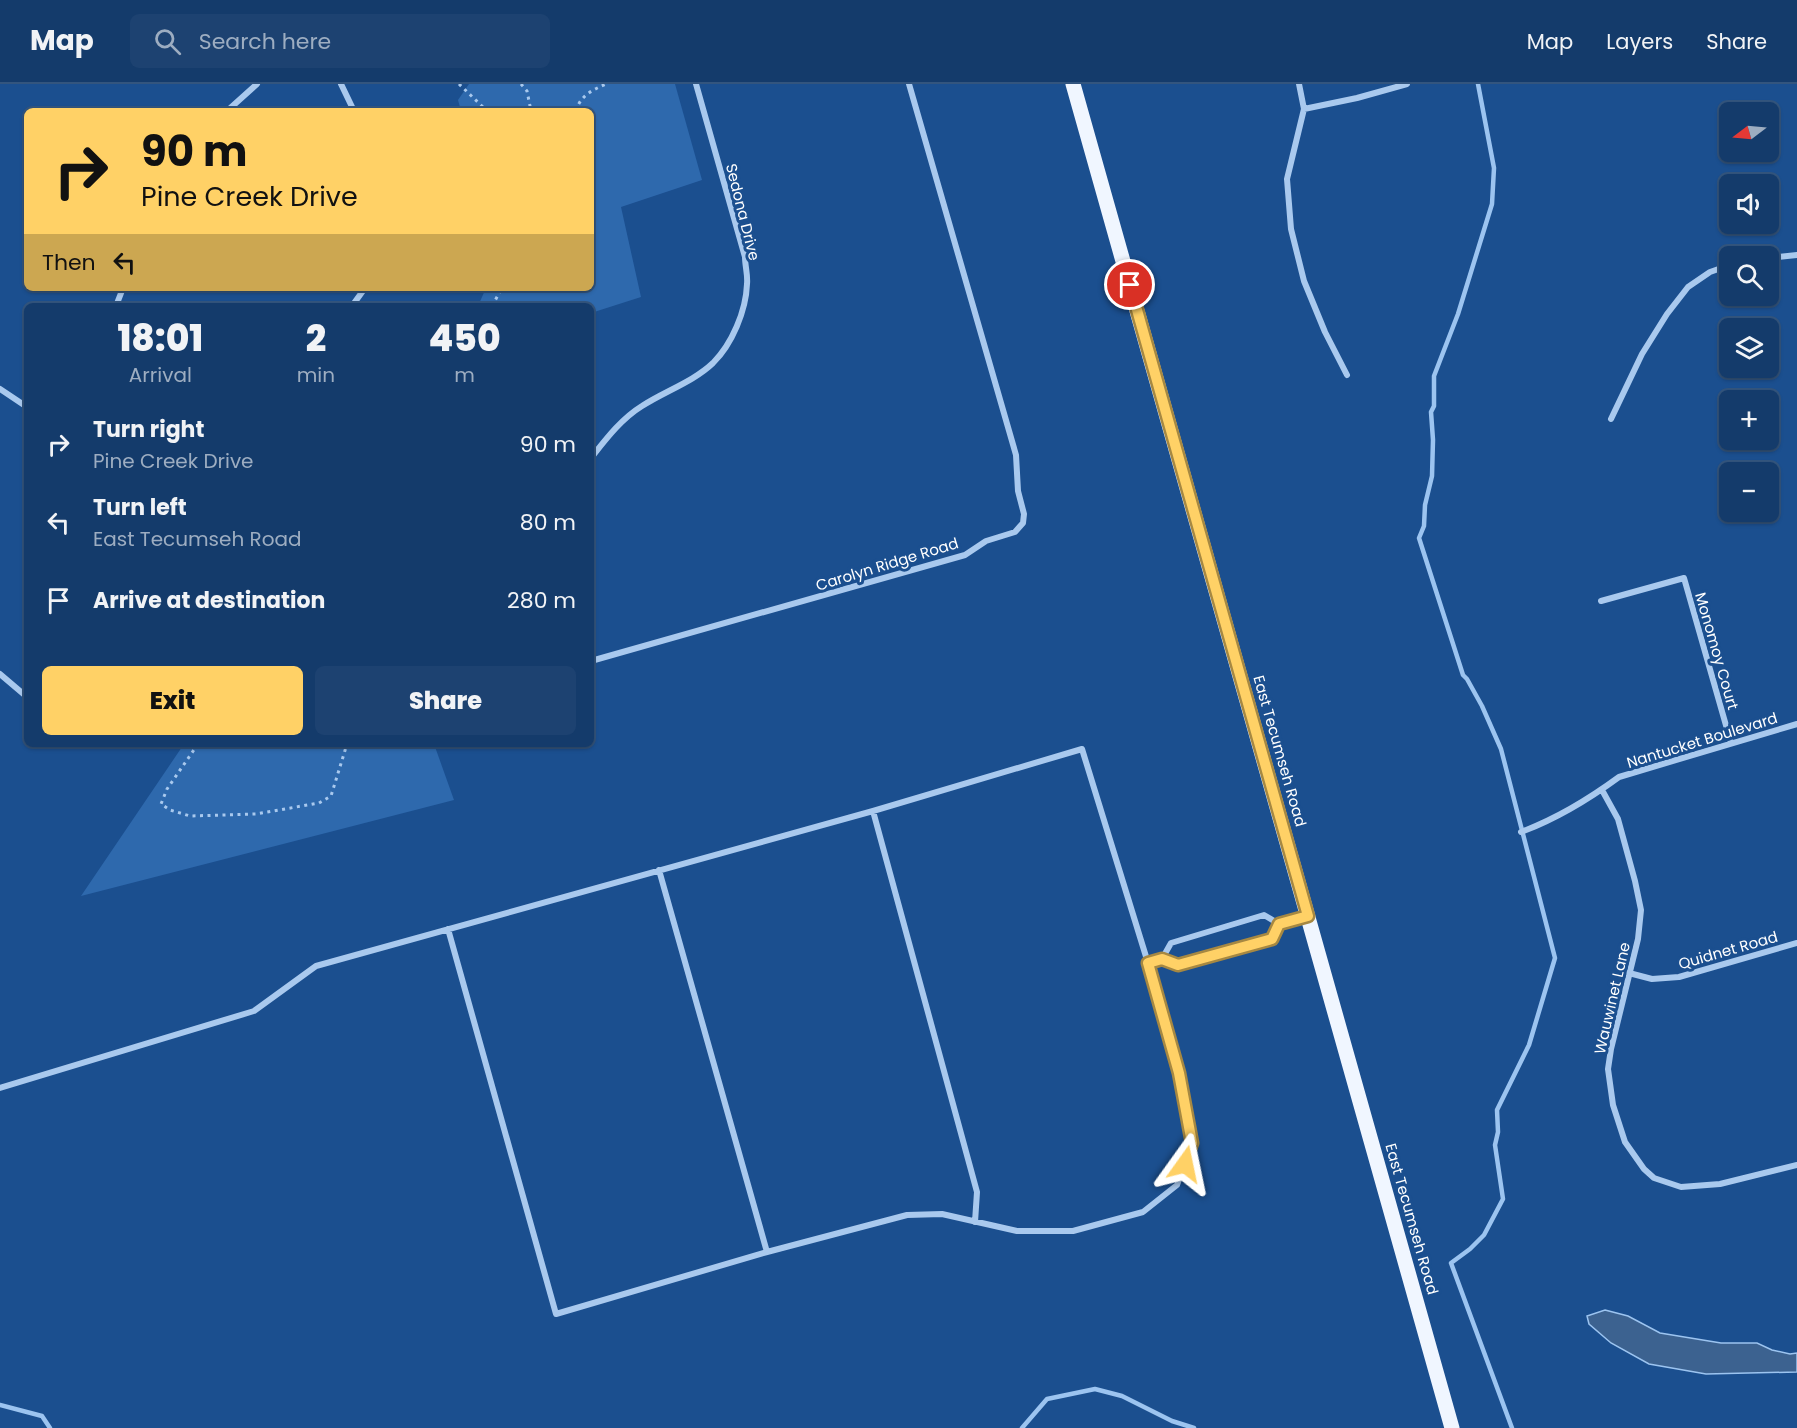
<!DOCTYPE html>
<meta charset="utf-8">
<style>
:root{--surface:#143b6b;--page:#1d4271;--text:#f1f3f6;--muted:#9dadc1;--line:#33557e;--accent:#ffd166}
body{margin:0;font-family:Poppins,sans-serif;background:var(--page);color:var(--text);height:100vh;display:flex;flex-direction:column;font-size:22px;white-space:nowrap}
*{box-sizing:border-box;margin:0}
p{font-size:20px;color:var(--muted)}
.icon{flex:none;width:33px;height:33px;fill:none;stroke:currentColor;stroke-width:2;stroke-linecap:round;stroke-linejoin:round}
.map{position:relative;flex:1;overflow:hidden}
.side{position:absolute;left:24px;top:219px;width:570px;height:444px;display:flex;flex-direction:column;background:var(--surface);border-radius:9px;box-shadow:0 2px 4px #0004,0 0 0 2px var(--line)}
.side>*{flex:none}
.banner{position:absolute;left:24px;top:24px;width:570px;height:183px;border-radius:9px;box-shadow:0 2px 4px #0004,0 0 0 2px var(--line);background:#ffd166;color:#111;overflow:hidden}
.needle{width:39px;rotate:254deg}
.tools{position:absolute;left:1719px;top:18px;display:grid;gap:12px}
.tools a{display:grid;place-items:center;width:60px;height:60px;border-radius:9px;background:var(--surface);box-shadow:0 2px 4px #0004,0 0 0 2px var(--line);font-size:30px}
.pin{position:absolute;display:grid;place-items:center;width:51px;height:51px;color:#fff;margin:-26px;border:3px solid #fff;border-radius:50%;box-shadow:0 2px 6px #0007}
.me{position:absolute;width:66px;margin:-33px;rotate:12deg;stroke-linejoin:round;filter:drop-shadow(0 0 4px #0008)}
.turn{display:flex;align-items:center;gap:21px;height:126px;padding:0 18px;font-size:27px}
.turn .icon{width:78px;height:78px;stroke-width:2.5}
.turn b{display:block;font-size:42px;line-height:51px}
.then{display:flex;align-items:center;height:57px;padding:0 18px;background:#0003;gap:12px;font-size:22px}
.eta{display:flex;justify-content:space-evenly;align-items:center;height:102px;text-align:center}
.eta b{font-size:36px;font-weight:800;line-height:42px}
.button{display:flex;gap:12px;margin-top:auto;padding:12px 18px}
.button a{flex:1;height:69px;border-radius:9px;background:var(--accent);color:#111;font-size:24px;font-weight:800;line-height:69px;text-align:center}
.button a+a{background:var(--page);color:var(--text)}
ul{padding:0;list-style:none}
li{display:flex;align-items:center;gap:18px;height:78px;padding:0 18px}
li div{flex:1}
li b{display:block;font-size:22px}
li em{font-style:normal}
header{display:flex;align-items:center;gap:36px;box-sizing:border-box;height:84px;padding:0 30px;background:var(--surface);border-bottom:2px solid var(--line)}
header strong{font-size:28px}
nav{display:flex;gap:33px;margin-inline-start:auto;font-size:21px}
.search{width:420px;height:54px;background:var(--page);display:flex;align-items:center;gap:15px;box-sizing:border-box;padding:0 21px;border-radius:9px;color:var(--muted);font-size:22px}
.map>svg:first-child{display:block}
.green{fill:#2e69ad}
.water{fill:#3c6290;stroke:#9cc4f0;stroke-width:1.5}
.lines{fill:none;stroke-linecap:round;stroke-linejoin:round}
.stream{stroke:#9cc4f0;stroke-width:4.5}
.path{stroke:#a9c9ee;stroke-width:3;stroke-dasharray:3 4.5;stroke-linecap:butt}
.street{stroke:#a9c9ee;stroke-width:6}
.primary{stroke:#f0f6ff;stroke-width:15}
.route-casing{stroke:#a68842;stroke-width:15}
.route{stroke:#ffd166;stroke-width:10}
.labels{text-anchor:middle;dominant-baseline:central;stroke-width:6;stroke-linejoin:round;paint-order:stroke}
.street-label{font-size:15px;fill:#fff;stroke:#1b4f8f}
</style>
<header>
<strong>Map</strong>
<div class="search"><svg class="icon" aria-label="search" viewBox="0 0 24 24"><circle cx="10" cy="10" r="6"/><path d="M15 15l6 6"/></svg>Search here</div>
<nav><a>Map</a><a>Layers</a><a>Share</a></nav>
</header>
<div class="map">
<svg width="1797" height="1344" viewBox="0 0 1797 1344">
<rect width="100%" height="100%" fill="#1b4f8f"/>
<path class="green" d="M469 0H675L702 96 621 123 641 213 591 229V222H478L486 204H591V27H461L458 16Z
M184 660H434L454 716 81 812Z"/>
<path class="water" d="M1605 1226 1628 1232 1660 1249 1721 1259H1757L1772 1266 1790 1270 1797 1269V1288L1706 1290 1649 1280 1611 1259 1589 1240 1587 1232Z"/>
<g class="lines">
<path class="stream" d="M1478 0 1494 84 1492 120 1458 230 1434 292V322L1431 328 1433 356 1432 392 1425 421 1424 442 1419 454 1463 591 1467 595 1482 622 1501 665 1555 874 1529 961 1497 1026 1498 1048 1495 1061 1503 1115 1484 1151 1470 1165 1451 1179 1512 1344
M0 1321 42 1332 50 1344
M1022 1344 1047 1315 1095 1305 1122 1312 1172 1337 1194 1344"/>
<path class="path" d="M459 0 487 27
M521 0 527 7 531 27
M576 27C580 12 592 6 606 0
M492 222 502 204
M198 660 167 705 161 720 170 726 190 732 256 730 319 719 331 712 347 660"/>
<path class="street" d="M341 0 354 27
M1299 0 1304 25 1287 95 1291 145 1304 197 1325 248 1347 291
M1304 25 1357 14 1407 0
M227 27 257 0
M1768 174 1797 171
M116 222 123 204
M352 222 365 204
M0 305 27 323
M1611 335 1642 270 1667 230 1688 203 1710 188 1730 181
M591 374C606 355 621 335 642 322 665 307 693 298 713 279 732 260 746 227 747 200 748 191 745 182 745 173L696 0
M1601 517 1684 494 1731 659
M591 577 965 471 986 457 1015 448 1023 439 1024 430 1018 407 1016 371 909 0
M0 590 27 613
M1602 706 1618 735 1635 797 1641 826 1638 855 1611 965 1608 985 1613 1021 1625 1058 1644 1085 1654 1094 1681 1103 1720 1100 1797 1081
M873 727 977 1108 975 1138
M1521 748C1556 735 1589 715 1619 693L1797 640
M659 786 767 1168
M1162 875 1171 859 1264 831 1279 840 1306 833
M1148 879 1162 875 1177 881 1272 855 1279 840
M1629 889 1652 895 1679 893 1797 859
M0 1004 254 927 316 882 873 727 1082 665 1148 879 1179 989 1192 1059 1177 1101 1143 1128 1073 1147H1017L942 1130 907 1131 767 1168 556 1230 448 845"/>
<path class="primary" d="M1073 0 1452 1344"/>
</g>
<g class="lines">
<defs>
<path id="route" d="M1130 201 1308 832 1279 840 1272 855 1178 881 1162 875 1148 879 1179 989 1192 1059 1185 1080"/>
</defs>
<use href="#route" class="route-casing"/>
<use href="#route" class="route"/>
</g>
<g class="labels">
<g class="street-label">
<text transform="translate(743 128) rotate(76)">Sedona Drive</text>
<text transform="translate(887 480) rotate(-17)">Carolyn Ridge Road</text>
<text transform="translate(1717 567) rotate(74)">Monomoy Court</text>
<text transform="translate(1702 656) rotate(-17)">Nantucket Boulevard</text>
<text transform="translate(1280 667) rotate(74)">East Tecumseh Road</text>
<text transform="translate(1728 866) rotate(-16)">Quidnet Road</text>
<text transform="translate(1612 914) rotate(-77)">Wauwinet Lane</text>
<text transform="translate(1412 1135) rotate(74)">East Tecumseh Road</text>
</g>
</g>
</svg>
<div class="tools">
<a><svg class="needle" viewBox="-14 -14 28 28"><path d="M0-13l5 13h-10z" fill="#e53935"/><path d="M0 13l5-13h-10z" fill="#9dadc1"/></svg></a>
<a><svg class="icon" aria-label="sound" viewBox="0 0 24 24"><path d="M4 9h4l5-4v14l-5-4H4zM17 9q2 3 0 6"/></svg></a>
<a><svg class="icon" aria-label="search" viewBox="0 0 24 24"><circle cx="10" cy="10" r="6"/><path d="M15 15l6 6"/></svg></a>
<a><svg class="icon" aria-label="layers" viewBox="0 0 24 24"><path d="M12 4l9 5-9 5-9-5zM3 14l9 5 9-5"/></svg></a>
<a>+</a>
<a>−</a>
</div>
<div class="pin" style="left:1130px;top:201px;background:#d93025"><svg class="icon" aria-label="arrive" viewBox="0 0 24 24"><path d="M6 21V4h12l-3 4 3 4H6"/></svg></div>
<svg class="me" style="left:1185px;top:1080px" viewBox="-20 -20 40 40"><path d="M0-17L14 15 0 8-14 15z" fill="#ffd166" stroke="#fff" stroke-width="4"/></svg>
<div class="banner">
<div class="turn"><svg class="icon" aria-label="right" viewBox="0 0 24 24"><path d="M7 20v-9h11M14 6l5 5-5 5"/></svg><div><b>90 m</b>Pine Creek Drive</div></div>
<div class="then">Then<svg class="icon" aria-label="left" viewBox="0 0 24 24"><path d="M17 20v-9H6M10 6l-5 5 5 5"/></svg></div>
</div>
<section class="side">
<div class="eta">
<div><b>18:01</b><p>Arrival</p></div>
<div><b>2</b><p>min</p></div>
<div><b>450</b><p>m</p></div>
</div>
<ul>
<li><svg class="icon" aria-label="right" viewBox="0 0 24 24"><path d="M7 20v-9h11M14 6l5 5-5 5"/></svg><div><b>Turn right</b><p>Pine Creek Drive</p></div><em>90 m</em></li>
<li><svg class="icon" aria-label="left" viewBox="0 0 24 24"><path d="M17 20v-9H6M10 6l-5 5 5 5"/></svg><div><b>Turn left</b><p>East Tecumseh Road</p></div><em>80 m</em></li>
<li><svg class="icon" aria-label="arrive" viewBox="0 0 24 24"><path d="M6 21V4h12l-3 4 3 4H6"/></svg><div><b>Arrive at destination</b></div><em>280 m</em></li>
</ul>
<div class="button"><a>Exit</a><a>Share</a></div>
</section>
</div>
